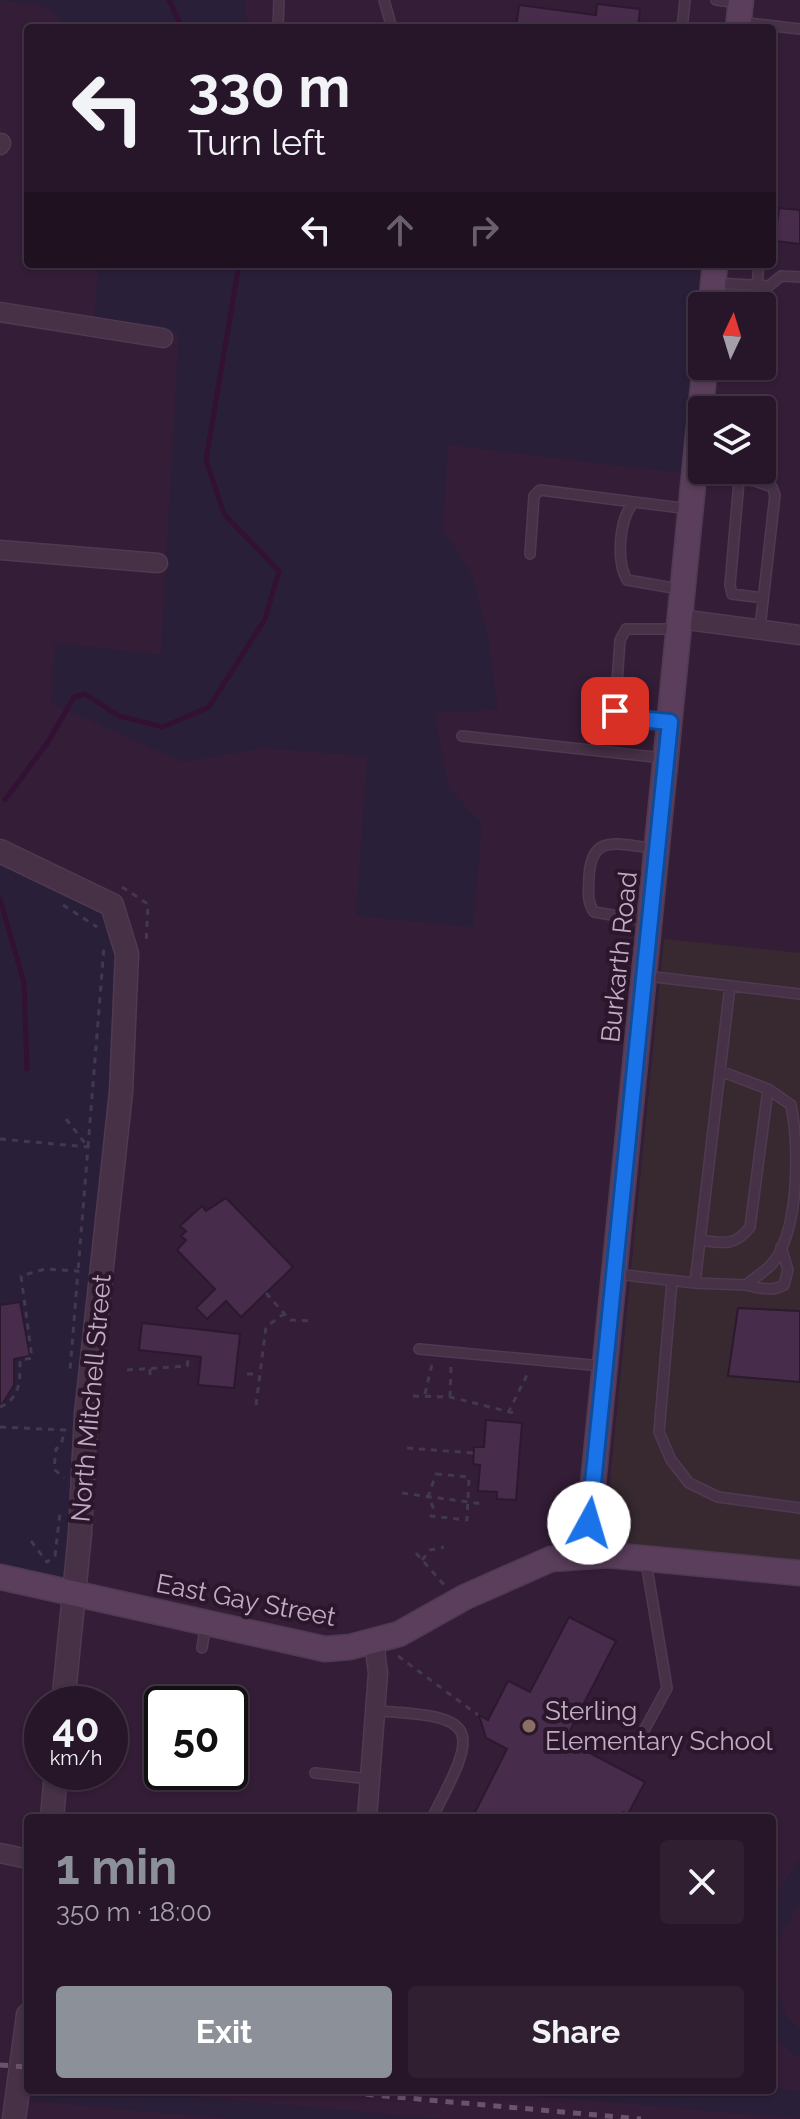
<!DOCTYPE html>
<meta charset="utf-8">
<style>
:root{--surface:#271629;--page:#2f1f31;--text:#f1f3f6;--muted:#a49fa8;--line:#433546;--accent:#8c9099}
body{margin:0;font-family:Raleway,sans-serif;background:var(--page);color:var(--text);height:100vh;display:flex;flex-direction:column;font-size:30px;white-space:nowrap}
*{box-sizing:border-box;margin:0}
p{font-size:26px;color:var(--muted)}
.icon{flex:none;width:44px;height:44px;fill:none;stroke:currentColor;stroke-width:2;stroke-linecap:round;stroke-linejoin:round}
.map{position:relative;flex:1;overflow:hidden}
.panel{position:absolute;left:24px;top:1814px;width:752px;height:280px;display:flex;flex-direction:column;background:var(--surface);border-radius:8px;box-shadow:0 2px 6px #0004,0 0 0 2px var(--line)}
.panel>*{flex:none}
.guide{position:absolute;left:24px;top:24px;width:752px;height:244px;border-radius:8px;box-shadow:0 2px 6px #0004,0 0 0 2px var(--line);background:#271629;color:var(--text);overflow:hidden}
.needle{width:52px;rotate:4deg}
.tools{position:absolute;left:688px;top:292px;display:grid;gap:16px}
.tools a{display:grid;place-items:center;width:88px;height:88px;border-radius:8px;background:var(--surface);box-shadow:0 2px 6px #0004,0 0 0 2px var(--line);font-size:40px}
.speed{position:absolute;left:24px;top:1686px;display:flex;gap:16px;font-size:40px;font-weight:700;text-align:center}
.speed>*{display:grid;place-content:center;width:104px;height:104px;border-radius:50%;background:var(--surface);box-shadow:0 2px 6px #0004,0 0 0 2px var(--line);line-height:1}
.speed small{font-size:20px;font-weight:400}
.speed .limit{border:4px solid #111;border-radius:12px;background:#fff;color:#111}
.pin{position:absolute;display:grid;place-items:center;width:68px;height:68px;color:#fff;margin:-34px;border-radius:16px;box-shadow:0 4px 12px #0006}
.me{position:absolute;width:88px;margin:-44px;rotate:6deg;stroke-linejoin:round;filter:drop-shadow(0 0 6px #0008)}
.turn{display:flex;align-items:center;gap:28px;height:168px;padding:0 32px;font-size:36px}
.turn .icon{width:104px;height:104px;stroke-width:2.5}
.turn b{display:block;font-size:56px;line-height:68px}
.lanes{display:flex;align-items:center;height:76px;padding:0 32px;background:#0003;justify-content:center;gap:40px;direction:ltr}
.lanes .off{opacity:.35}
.round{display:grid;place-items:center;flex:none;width:84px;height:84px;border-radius:8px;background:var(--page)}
.headline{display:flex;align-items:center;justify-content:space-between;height:136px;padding:0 32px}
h1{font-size:48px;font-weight:700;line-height:60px;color:var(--accent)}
.button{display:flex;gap:16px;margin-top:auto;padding:16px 32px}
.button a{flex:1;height:92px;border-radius:8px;background:var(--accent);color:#fff;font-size:32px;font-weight:700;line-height:92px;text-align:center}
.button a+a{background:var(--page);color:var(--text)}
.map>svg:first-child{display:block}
.medical{fill:#382931}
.green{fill:#2a1f38}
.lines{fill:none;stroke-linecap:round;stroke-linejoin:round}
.stream{stroke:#321134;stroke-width:5}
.building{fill:#482c4b;stroke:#2c192e;stroke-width:2}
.service-casing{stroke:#4f3a51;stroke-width:12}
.minor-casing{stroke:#4f3a51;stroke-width:21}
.tertiary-casing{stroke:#4f3a51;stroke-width:25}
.secondary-casing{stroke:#4f3a51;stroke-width:27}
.path{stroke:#423851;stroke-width:3;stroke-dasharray:6 6;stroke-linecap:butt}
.service{stroke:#463147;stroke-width:9}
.minor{stroke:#463147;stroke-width:18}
.tertiary{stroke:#463147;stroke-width:22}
.secondary{stroke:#5a3e5b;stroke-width:24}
.rail{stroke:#6d526f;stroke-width:5;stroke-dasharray:8 8;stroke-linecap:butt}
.route-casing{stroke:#114b97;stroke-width:20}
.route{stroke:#1a73e8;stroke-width:14}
.education-dot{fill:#8d6e63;stroke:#2a172c;stroke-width:3}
.labels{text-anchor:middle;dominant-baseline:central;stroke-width:8;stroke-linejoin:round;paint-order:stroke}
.street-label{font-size:26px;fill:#c4aac5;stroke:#2a172c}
.poi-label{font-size:26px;fill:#c4aac5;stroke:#2a172c;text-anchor:start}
</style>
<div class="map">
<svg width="800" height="2119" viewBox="0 0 800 2119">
<rect width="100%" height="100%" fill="#341d37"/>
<path class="medical" d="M664 939 800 953V1560L604 1542Z"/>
<path class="green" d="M0 0H245L247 28H73L41 5Z
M99 264H703L682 473 448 445 443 529 471 573 488 637 498 710 434 712 449 789 482 824 473 927 356 916 367 756 263 748 183 762 51 703 55 643 161 655 179 332 93 326Z
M0 853 112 905 121 928 74 1593 0 1577Z
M800 1857V1902L780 1934 772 1956V1903Z
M772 1979 787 2017 800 2029V2058L772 2037Z
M772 2088 800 2091V2119L471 2090Z
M30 2090H124L441 2119H234L28 2101Z"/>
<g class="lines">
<path class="stream" d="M169 0 182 28
M5 800 48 742 74 697 85 694 119 716 163 727 209 707 265 619 279 571 224 514 206 460 239 264
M0 899 24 983 27 1069"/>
</g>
<path class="building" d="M597 4 640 9 638 28H516L519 5 596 15Z
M779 208 800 210V244L775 241Z
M226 1198 293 1267 241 1317 226 1301 207 1319 196 1308 215 1289 177 1250 186 1240 181 1236 186 1231 180 1226 202 1206 206 1211Z
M20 1302 30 1356 14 1359V1385L0 1408V1305Z
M738 1308 800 1311V1382L728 1376Z
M142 1323 240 1334 234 1388 198 1385 201 1357 139 1350Z
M486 1420 522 1423 516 1500 497 1499V1492L478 1491 480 1465 473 1464 474 1447H484Z
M569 1617 616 1641 565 1740 645 1782 628 1814 623 1812 620 1818H472L507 1749 486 1738 479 1715 488 1720 508 1681 530 1692Z"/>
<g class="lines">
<defs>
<path id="service" d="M384 0 392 28
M716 0 740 3
M739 22 800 29
M278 28 279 0
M682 28 685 0
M716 283 769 286 781 276 800 277
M757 286 759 264
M696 475 755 481 772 487 775 495 760 628
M739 481 730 585 732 594 763 598
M530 554 534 496 540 490 634 502
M679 589 627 580C616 561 619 518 634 502L690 509
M670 722 628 718 615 711 620 640 626 629H675
M462 736 663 758
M648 921 594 912C586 900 589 890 589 876 592 831 620 846 655 848
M646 976 800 994
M700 1240C722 1243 735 1247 750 1227L768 1089 720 1071
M616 1274 695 1283 730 986
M672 1281 659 1432 671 1460 689 1483 718 1497 800 1508
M695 1283 746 1285C754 1278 764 1272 771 1265 800 1232 799 1147 791 1105L768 1089
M746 1285C760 1288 772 1292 784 1285L788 1270 781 1247
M419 1349 602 1366
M202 1648 206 1623
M375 1711C482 1716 479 1728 432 1818
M640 1738 667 1688 646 1562
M315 1773 370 1779"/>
<path id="minor" d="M0 145 1 143
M0 312 163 338
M0 550 158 563
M680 619 800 635
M367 1818 378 1673 374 1642
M0 1853 28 1859"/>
<path id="tertiary" d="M0 851 112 905 127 954 121 1092 86 1414 80 1534 63 1704
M52 1818 56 1772
M14 2119 28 2015"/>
<path id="secondary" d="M738 28 741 0
M711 306 715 264
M586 1554 705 366
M0 1577 325 1649 350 1647 399 1634 465 1597 551 1559 608 1555 800 1573"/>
</defs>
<use href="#service" class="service-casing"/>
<use href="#minor" class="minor-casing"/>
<use href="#tertiary" class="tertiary-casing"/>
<use href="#secondary" class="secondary-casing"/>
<path class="path" d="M122 887 148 904 146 945
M63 905 97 927
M66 1119 88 1147
M0 1139 88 1147 78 1271
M88 1147 104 947
M266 1293 290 1320 313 1321
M150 1369V1379
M127 1370 187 1366 189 1356
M247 1374H259
M425 1394 432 1364
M413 1396 450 1397 518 1414
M450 1397 451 1366
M256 1405 266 1327 285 1313
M0 1407C21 1398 20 1380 20 1360L32 1358 21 1276 45 1269 78 1271 70 1371
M508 1413 528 1373
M0 1427 65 1430 61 1445 56 1449 54 1469 64 1478
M407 1448 474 1453
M436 1474 469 1477 467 1520 431 1516 433 1507 428 1497Z
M402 1493 483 1504
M31 1541 47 1562 55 1556 60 1513
M416 1553 445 1586
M422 1560 430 1550 444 1547
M398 1656 478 1715"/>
<use href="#service" class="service"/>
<use href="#minor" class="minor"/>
<use href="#tertiary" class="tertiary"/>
<use href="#secondary" class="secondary"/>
<path class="rail" d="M0 2065 28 2067
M318 2090 641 2119"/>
</g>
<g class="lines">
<defs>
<path id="route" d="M589 1523 670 722 628 718 615 711"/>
</defs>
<use href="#route" class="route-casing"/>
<use href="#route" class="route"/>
</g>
<circle class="education-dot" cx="529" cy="1726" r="8"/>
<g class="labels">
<g class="street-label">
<text transform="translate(619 957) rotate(-84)">Burkarth Road</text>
<text transform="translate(91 1398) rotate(-85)">North Mitchell Street</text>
<text transform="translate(246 1600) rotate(11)">East Gay Street</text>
</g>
<g class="poi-label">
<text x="545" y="1711">Sterling<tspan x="545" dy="30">Elementary School</tspan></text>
</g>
</g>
</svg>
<div class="tools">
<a><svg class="needle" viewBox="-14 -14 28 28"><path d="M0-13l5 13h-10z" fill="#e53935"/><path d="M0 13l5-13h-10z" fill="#a49fa8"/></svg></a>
<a><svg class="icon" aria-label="layers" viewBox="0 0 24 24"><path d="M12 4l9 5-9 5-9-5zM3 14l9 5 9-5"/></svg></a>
</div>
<div class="speed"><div>40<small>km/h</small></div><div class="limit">50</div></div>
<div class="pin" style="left:615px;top:711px;background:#d93025"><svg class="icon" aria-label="arrive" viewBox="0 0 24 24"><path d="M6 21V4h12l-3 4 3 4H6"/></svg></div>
<svg class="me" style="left:589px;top:1523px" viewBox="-20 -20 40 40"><circle r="19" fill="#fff"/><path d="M0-13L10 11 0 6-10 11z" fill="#1a73e8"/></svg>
<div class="guide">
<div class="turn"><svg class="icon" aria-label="left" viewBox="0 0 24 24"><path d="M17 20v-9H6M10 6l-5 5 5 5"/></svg><div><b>330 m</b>Turn left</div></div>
<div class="lanes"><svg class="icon" aria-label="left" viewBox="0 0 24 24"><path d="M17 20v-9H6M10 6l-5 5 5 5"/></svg><svg class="icon off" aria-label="ahead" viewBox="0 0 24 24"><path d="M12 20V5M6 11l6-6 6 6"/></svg><svg class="icon off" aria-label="right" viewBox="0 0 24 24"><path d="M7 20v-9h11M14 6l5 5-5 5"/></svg></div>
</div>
<section class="panel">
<div class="headline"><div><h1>1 min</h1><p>350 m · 18:00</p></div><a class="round"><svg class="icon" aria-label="close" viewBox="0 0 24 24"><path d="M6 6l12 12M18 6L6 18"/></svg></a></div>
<div class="button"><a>Exit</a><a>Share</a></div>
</section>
</div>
